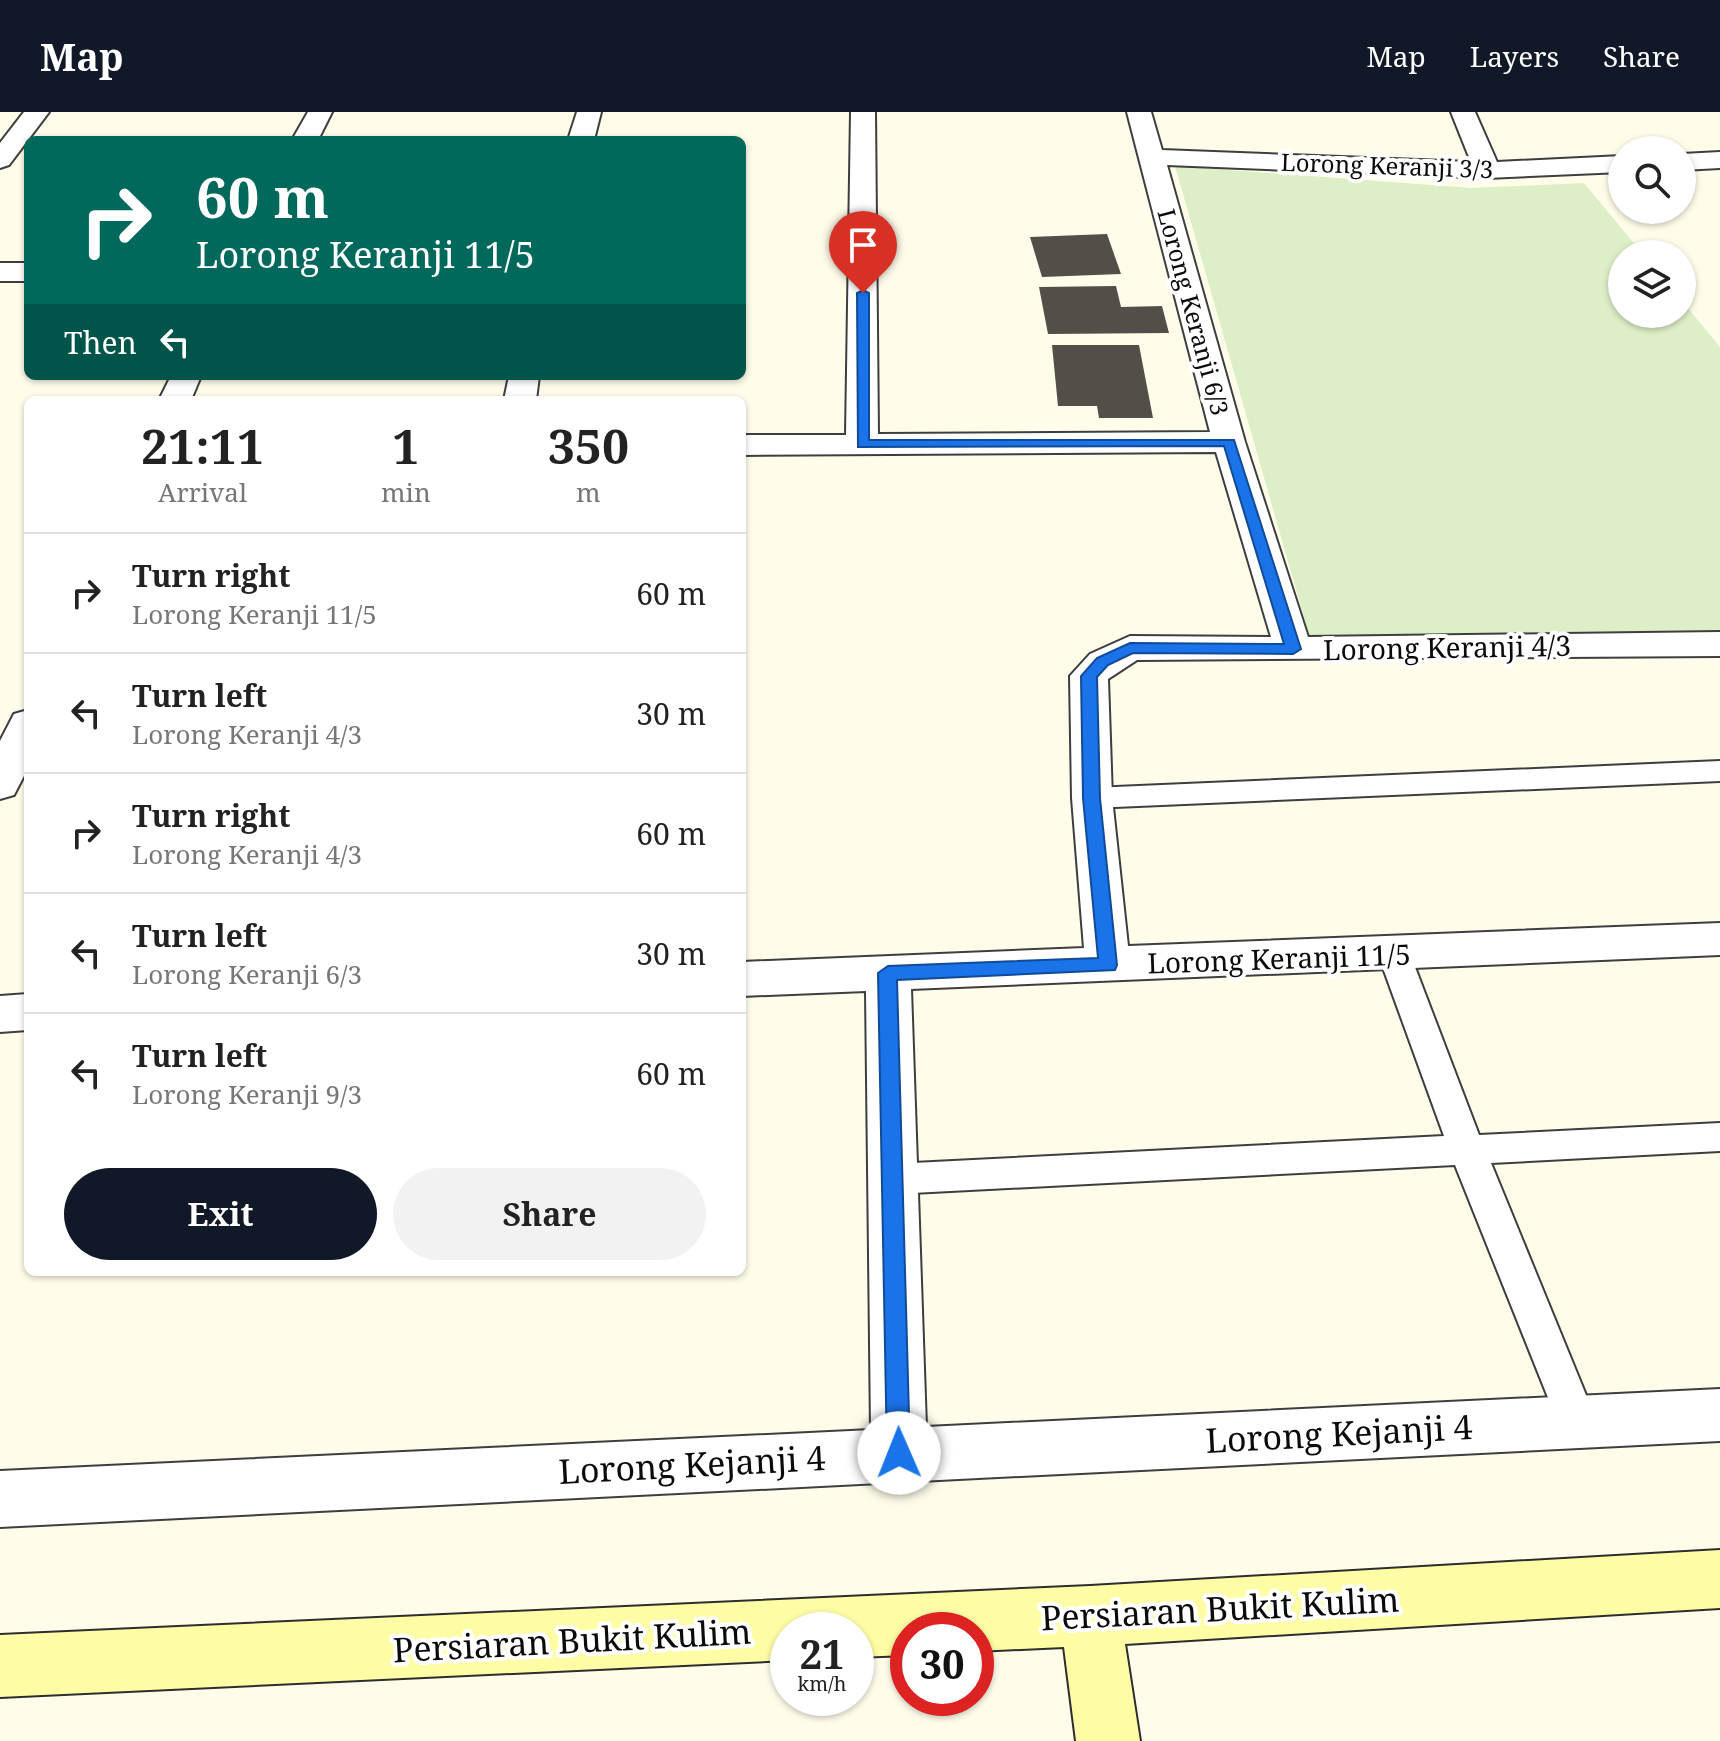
<!DOCTYPE html>
<style>
:root{--surface:#fff;--page:#f2f2f2;--text:#222;--muted:#767676;--line:#e0e0e0;--accent:#111827}
body{margin:0;font-family:"Noto Serif",serif;background:var(--page);color:var(--text);height:100vh;display:flex;flex-direction:column;font-size:30px;white-space:nowrap}
*{box-sizing:border-box;margin:0}
p{font-size:26px;color:var(--muted)}
.icon{flex:none;width:44px;height:44px;fill:none;stroke:currentColor;stroke-width:2;stroke-linecap:round;stroke-linejoin:round}
.map{position:relative;flex:1;overflow:hidden}
.side{position:absolute;left:24px;top:284px;width:722px;height:880px;display:flex;flex-direction:column;background:var(--surface);border-radius:12px;box-shadow:0 2px 6px #0004}
.side>*{flex:none}
.banner{position:absolute;left:24px;top:24px;width:722px;height:244px;border-radius:12px;box-shadow:0 2px 6px #0004;background:#00695c;color:#fff;overflow:hidden}
.buttons{position:absolute;left:1608px;top:24px;display:grid;gap:16px}
.buttons a{display:grid;place-items:center;width:88px;height:88px;border-radius:50%;background:var(--surface);box-shadow:0 2px 6px #0004;font-size:40px}
.speed{position:absolute;left:770px;top:1500px;display:flex;gap:16px;font-size:40px;font-weight:700;text-align:center}
.speed>*{display:grid;place-content:center;width:104px;height:104px;border-radius:50%;background:var(--surface);box-shadow:0 2px 6px #0004;line-height:1}
.speed small{font-size:20px;font-weight:400}
.speed .limit{border:12px solid #d22;background:#fff;color:#111}
.pin{position:absolute;display:grid;place-items:center;width:68px;height:68px;color:#fff;margin:-82px -34px;border-radius:50% 50% 50% 0;rotate:-45deg;box-shadow:0 0 8px #0007}
.pin .icon{rotate:45deg}
.me{position:absolute;width:88px;margin:-44px;rotate:359deg;stroke-linejoin:round;filter:drop-shadow(0 0 6px #0008)}
.turn{display:flex;align-items:center;gap:28px;height:168px;padding:0 40px;font-size:36px}
.turn .icon{width:104px;height:104px;stroke-width:2.5}
.turn b{display:block;font-size:56px;line-height:68px}
.then{display:flex;align-items:center;height:76px;padding:0 40px;background:#0003;gap:16px;font-size:30px}
.eta{display:flex;justify-content:space-evenly;align-items:center;height:136px;text-align:center}
.eta b{font-size:48px;font-weight:700;line-height:56px}
.action{display:flex;gap:16px;margin-top:auto;padding:16px 40px}
.action a{flex:1;height:92px;border-radius:48px;background:var(--accent);color:#fff;font-size:32px;font-weight:700;line-height:92px;text-align:center}
.action a+a{background:var(--page);color:var(--text)}
ul{padding:0;list-style:none}
li{display:flex;align-items:center;gap:24px;height:120px;padding:0 40px;border-top:2px solid var(--line)}
li div{flex:1}
li b{display:block;font-size:30px}
li em{font-style:normal}
header{display:flex;align-items:center;gap:48px;box-sizing:border-box;height:112px;padding:0 40px;background:var(--accent);color:#fff}
header strong{font-size:38px}
nav{display:flex;gap:44px;margin-inline-start:auto;font-size:28px}
.map>svg:first-child{display:block}
.pitch{fill:#ddefc7}
.building{fill:#544e48}
.lines{fill:none;stroke-linecap:round;stroke-linejoin:round}
.lane-casing{stroke:#3e3e3e;stroke-width:4}
.street-casing{stroke:#3e3e3e;stroke-width:4}
.secondary-casing{stroke:#2d2d2d;stroke-width:4}
.lane{fill:#fff;fill-rule:evenodd}
.street{fill:#fff;fill-rule:evenodd}
.secondary{fill:#fefda6;fill-rule:evenodd}
.route{fill:#1a73e8;stroke:#114b97;stroke-width:2}
.labels{text-anchor:middle;dominant-baseline:central;stroke-width:8;stroke-linejoin:round;paint-order:stroke}
.far-street-label{font-size:24px;fill:#0b0b0b;stroke:#fff}
.street-label{font-size:28px;fill:#0b0b0b;stroke:#fff}
.near-street-label{font-size:34px;fill:#0b0b0b;stroke:#fff}
</style>
<header>
<strong>Map</strong>
<nav><a>Map</a><a>Layers</a><a>Share</a></nav>
</header>
<div class="map">
<svg width="1720" height="1629" viewBox="0 0 1720 1629">
<rect width="100%" height="100%" fill="#fffdea"/>
<path class="pitch" d="M1175 54 1472 76 1584 71 1643 142H1622V202H1682V189L1720 235V521L1311 530Z"/>
<path class="building" d="M1107 122 1121 162 1042 165 1030 125Z
M1116 174 1121 195 1162 194 1169 221 1048 222 1039 175Z
M1052 233H1139L1153 306H1099L1097 294H1058Z"/>
<g class="lines">
<defs>
<path id="lane" d="M1720 649V669L1092 696 1081 693 1077 686 1081 679 1092 676Z
M1394 830 1405 833 1410 842 1479 1023 1720 1011V1039L1491 1051 1597 1310 1591 1323 1577 1329 1563 1323 1455 1053 893 1082 880 1078 875 1067 880 1056 893 1052 1444 1024 1378 842 1383 833Z"/>
<path id="street" d="M24 0H49L9 53 0 56V31Z
M308 0H332L318 28H292Z
M577 0H601L594 28H568Z
M851 0H875L878 322 1210 320 1127 0H1151L1162 38 1471 50 1451 0H1475L1497 50 1622 44V60L1487 66 1167 53 1245 330 1308 525 1720 520V544L1137 548 1108 567 1112 686 1128 834 1720 811V843L911 877 926 1315 1720 1277V1329L0 1415V1359L871 1318 866 879 742 884V850L1084 836 1072 686 1070 564 1090 542 1130 524 1271 525 1216 340 742 343V323H846Z
M1720 40V56L1682 58V42Z
M0 151H28V169H0Z
M171 264H201L191 288H159Z
M509 264H539L536 288H504Z
M28 598V656L14 683 0 687V629L14 602Z
M28 882V918L0 920V884Z"/>
<path id="secondary" d="M1720 1438V1496L1125 1532 1140 1629H1076L1064 1535 976 1539V1518H908V1543L856 1545V1518H788V1548L0 1585V1523L1090 1474Z"/>
</defs>
<use href="#lane" class="lane-casing"/>
<use href="#street" class="street-casing"/>
<use href="#secondary" class="secondary-casing"/>
<use href="#lane" class="lane"/>
<use href="#street" class="street"/>
<use href="#secondary" class="secondary"/>
</g>
<path class="route" d="M863 178 869 181V328H1234L1301 537 1293 542 1133 541 1108 553 1097 565 1100 686 1117 853 1115 858 897 868 910 1341 907 1349 899 1352 890 1349 887 1341 878 861 888 854 1098 846 1083 686 1081 564 1097 546 1130 531 1284 532 1224 334 858 335 857 181Z"/>
<g class="labels">
<g class="far-street-label">
<text transform="translate(1387 53) rotate(2)">Lorong Keranji 3/3</text>
<text transform="translate(1194 200) rotate(75)">Lorong Keranji 6/3</text>
</g>
<g class="street-label">
<text transform="translate(1447 535) rotate(-1)">Lorong Keranji 4/3</text>
<text transform="translate(1279 846) rotate(-2)">Lorong Keranji 11/5</text>
</g>
<g class="near-street-label">
<text transform="translate(1339 1321) rotate(-3)">Lorong Kejanji 4</text>
<text transform="translate(692 1352) rotate(-3)">Lorong Kejanji 4</text>
<text transform="translate(1220 1496) rotate(-3)">Persiaran Bukit Kulim</text>
<text transform="translate(572 1528) rotate(-3)">Persiaran Bukit Kulim</text>
</g>
</g>
</svg>
<div class="buttons">
<a><svg class="icon" aria-label="search" viewBox="0 0 24 24"><circle cx="10" cy="10" r="6"/><path d="M15 15l6 6"/></svg></a>
<a><svg class="icon" aria-label="layers" viewBox="0 0 24 24"><path d="M12 4l9 5-9 5-9-5zM3 14l9 5 9-5"/></svg></a>
</div>
<div class="speed"><div>21<small>km/h</small></div><div class="limit">30</div></div>
<div class="pin" style="left:863px;top:181px;background:#d93025"><svg class="icon" aria-label="arrive" viewBox="0 0 24 24"><path d="M6 21V4h12l-3 4 3 4H6"/></svg></div>
<svg class="me" style="left:899px;top:1341px" viewBox="-20 -20 40 40"><circle r="19" fill="#fff"/><path d="M0-13L10 11 0 6-10 11z" fill="#1a73e8"/></svg>
<div class="banner">
<div class="turn"><svg class="icon" aria-label="right" viewBox="0 0 24 24"><path d="M7 20v-9h11M14 6l5 5-5 5"/></svg><div><b>60 m</b>Lorong Keranji 11/5</div></div>
<div class="then">Then<svg class="icon" aria-label="left" viewBox="0 0 24 24"><path d="M17 20v-9H6M10 6l-5 5 5 5"/></svg></div>
</div>
<section class="side">
<div class="eta">
<div><b>21:11</b><p>Arrival</p></div>
<div><b>1</b><p>min</p></div>
<div><b>350</b><p>m</p></div>
</div>
<ul>
<li><svg class="icon" aria-label="right" viewBox="0 0 24 24"><path d="M7 20v-9h11M14 6l5 5-5 5"/></svg><div><b>Turn right</b><p>Lorong Keranji 11/5</p></div><em>60 m</em></li>
<li><svg class="icon" aria-label="left" viewBox="0 0 24 24"><path d="M17 20v-9H6M10 6l-5 5 5 5"/></svg><div><b>Turn left</b><p>Lorong Keranji 4/3</p></div><em>30 m</em></li>
<li><svg class="icon" aria-label="right" viewBox="0 0 24 24"><path d="M7 20v-9h11M14 6l5 5-5 5"/></svg><div><b>Turn right</b><p>Lorong Keranji 4/3</p></div><em>60 m</em></li>
<li><svg class="icon" aria-label="left" viewBox="0 0 24 24"><path d="M17 20v-9H6M10 6l-5 5 5 5"/></svg><div><b>Turn left</b><p>Lorong Keranji 6/3</p></div><em>30 m</em></li>
<li><svg class="icon" aria-label="left" viewBox="0 0 24 24"><path d="M17 20v-9H6M10 6l-5 5 5 5"/></svg><div><b>Turn left</b><p>Lorong Keranji 9/3</p></div><em>60 m</em></li>
</ul>
<div class="action"><a>Exit</a><a>Share</a></div>
</section>
</div>
